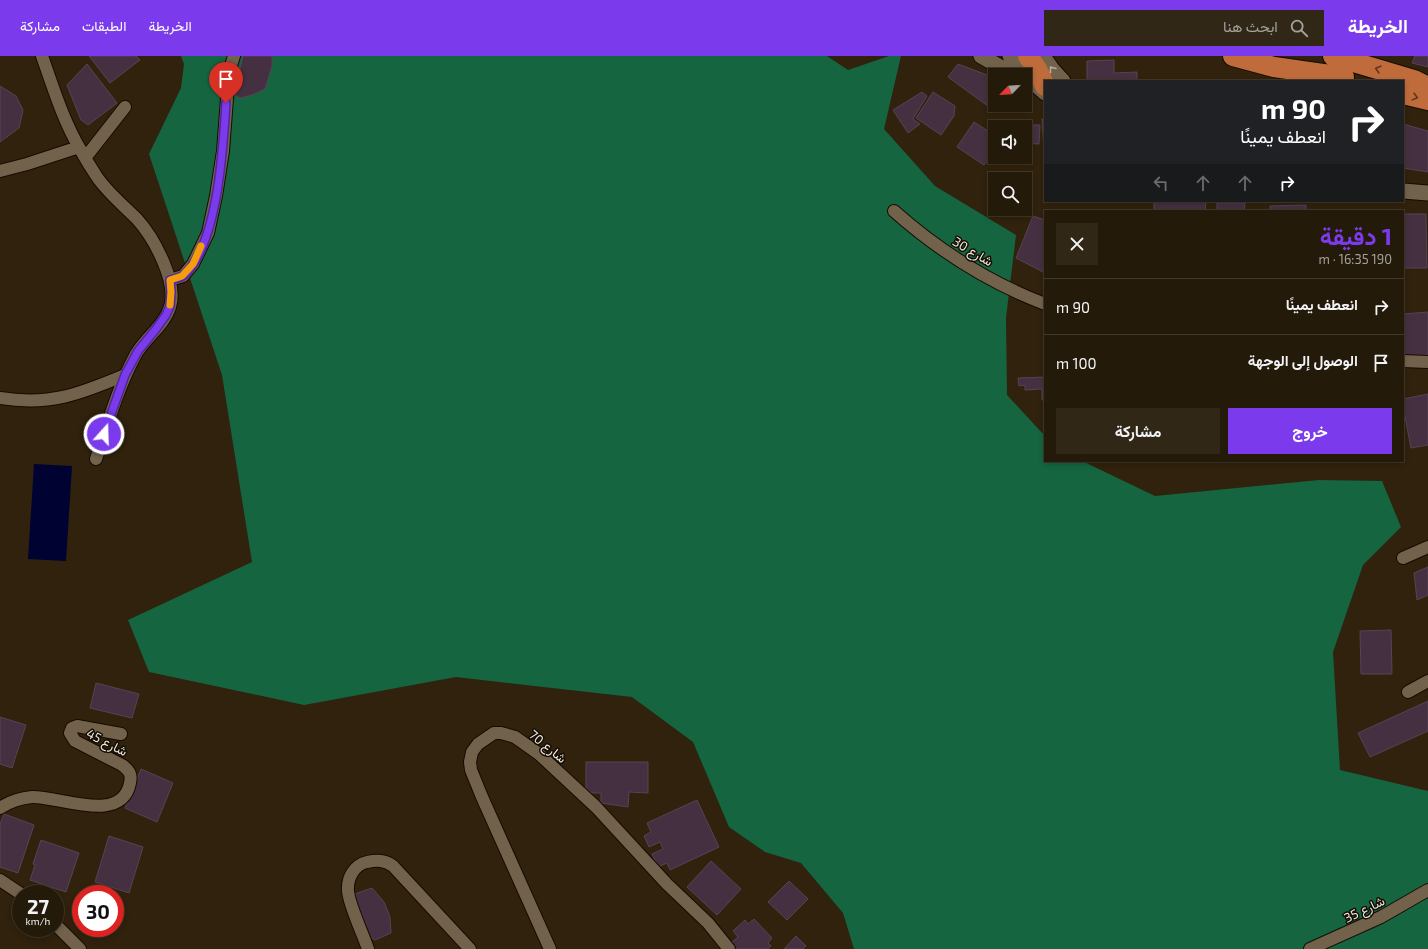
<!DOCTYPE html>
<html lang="ar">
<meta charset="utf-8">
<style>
:root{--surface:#241a09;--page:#302717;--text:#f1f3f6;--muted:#a3a19c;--line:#41382a;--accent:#7c3aed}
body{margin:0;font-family:"Exo 2",Vazirmatn,sans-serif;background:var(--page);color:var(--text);direction:rtl;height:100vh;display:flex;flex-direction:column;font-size:15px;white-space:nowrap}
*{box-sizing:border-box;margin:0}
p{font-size:13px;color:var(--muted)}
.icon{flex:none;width:22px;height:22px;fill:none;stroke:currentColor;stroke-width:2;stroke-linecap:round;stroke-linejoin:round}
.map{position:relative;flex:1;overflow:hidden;direction:ltr}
.panel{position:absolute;left:1044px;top:154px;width:360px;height:252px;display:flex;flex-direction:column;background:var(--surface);border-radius:0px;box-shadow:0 2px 6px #0003,0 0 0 1px var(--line);direction:rtl}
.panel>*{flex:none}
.top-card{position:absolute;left:1044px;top:24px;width:360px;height:122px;border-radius:0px;box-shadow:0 2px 6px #0003,0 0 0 1px var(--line);direction:rtl;background:#202124;color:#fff;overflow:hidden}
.needle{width:26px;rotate:245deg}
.fabs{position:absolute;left:988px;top:12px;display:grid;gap:8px}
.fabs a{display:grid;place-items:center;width:44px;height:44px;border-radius:0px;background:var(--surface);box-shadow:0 2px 6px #0003,0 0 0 1px var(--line);font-size:20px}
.speed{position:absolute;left:12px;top:829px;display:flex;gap:8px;font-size:20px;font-weight:700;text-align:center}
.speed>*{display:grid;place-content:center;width:52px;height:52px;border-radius:50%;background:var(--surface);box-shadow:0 2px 6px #0003,0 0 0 1px var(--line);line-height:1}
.speed small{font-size:10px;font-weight:400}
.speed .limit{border:6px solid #d22;background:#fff;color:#111}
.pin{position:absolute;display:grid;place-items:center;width:34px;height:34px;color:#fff;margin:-41px -17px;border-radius:50% 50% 50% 0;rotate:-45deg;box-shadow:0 0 4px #0007}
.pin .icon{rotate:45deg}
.me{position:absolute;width:44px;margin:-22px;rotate:20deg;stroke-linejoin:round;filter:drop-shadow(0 0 3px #0008)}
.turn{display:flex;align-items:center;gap:14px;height:84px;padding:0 12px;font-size:18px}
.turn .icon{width:52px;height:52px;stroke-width:2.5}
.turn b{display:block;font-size:28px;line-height:34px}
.lanes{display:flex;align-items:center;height:38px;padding:0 12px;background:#0003;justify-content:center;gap:20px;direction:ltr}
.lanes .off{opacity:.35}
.round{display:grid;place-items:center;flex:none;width:42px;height:42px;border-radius:0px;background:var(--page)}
.overview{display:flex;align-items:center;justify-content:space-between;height:68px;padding:0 12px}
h1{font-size:24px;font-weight:700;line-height:30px;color:var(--accent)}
.button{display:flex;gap:8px;margin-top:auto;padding:8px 12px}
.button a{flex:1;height:46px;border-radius:0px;background:var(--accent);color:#fff;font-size:16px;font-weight:700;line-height:46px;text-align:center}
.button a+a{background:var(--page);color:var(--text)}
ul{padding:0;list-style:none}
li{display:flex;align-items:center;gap:12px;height:56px;padding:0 12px;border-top:1px solid var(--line)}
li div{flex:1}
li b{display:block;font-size:15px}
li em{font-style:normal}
header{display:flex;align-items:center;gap:24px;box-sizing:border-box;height:56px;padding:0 20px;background:var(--accent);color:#fff}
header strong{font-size:19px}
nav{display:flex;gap:22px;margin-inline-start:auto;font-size:14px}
.search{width:280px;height:36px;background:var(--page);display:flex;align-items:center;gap:10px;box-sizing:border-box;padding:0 14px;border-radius:0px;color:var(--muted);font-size:15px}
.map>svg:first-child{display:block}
.forest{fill:#156540}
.water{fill:#000232}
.building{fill:#443040;stroke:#584254}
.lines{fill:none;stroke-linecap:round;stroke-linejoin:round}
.minor-casing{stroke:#170b00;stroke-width:14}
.tertiary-casing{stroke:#170b00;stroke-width:17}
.trunk-casing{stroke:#170b00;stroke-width:22}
.minor{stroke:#73624b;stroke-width:12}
.tertiary{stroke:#73624b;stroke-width:15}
.trunk{stroke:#bf6b3b;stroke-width:20}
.oneway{stroke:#b9ac9b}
.oneway2{stroke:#60371d}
.route-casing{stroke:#51269a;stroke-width:10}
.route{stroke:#7c3aed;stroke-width:7}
.slow{stroke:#f59e0b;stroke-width:7}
.labels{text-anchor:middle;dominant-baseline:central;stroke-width:3;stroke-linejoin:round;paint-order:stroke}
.street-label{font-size:13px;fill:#f2e9dc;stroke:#130d05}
</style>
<header>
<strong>الخريطة</strong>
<div class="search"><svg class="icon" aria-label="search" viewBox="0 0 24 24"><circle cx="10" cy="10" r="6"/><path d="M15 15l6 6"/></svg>ابحث هنا</div>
<nav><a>الخريطة</a><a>الطبقات</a><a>مشاركة</a></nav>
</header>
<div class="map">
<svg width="1428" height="893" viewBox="0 0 1428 893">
<rect width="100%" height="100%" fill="#30220c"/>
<path class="forest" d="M181 0H827L848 14 889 0H901L884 73 935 130 1016 179 1006 262 1007 339 1045 380V405H1082L1155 440 1319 424 1382 425 1401 471 1363 509 1333 596 1340 714 1428 735V893H854L843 857 801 807 765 796 729 771 693 686 632 641 456 621 304 649 149 616 128 564 252 506 222 319 149 98 181 32 184 8Z"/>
<path class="water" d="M34 408 72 410 66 505 28 503Z"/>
<path class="building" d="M89 0H136L140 4 110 27Z
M243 0H272V10L265 33 252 39 240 42 230 36 240 15Z
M1415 0H1428V11L1412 7Z
M1114 4V17L1137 16V25H1087V5Z
M87 8 117 47 88 69 81 64 67 29Z
M958 8 995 22V41L992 53 948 21Z
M0 30 16 40 23 54 19 72 0 86Z
M922 36 927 40 913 63 920 68 908 77 893 54Z
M933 36 955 50 954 60 941 79 916 62Z
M1042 63 1045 64V112Z
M974 66 994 79 993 98 984 109 957 91Z
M1403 68 1428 75V116L1403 112Z
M1010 69H1040L1039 88 1025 87V71H1010Z
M1154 145H1206L1205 155H1154Z
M1217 147H1245L1244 155H1217Z
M1306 149V155H1270V150Z
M1403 158H1426L1427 212H1403Z
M1033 160 1045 164V217L1016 202Z
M1428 256V299L1403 301V258Z
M1045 321V344H1042V333L1025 334V329L1019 330 1018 322Z
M1428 338V389L1411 392 1403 350V343Z
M1428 511V539L1417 544 1414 517Z
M1391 574 1392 618H1361L1360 575Z
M96 627 139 638 132 662 90 652Z
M1428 645V675L1370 701 1358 677Z
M0 661 26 669 12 712 0 708Z
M586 706H648V737L629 736 628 751 601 747V737H586Z
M141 713 173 727 157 766 125 752Z
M697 744 719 791 670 814 667 807 658 811 652 798 663 793 660 786 649 791 644 780 651 776 647 767Z
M4 758 34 769 18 817 0 811V768Z
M109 780 143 791 129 837 95 826Z
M41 784 79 797 66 836 30 824 35 809 33 808Z
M711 805 741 833 717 859 687 831Z
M789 825 808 843 787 864 768 846Z
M372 832 384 846 390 861 391 877 375 884 365 878 352 844 355 838Z
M754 863 772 882 768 887 771 890 768 893H737L731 887 738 881 733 875 745 864 748 868Z
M796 880 806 890 803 893H784Z"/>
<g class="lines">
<defs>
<path id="minor" d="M42 0C53 31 63 64 80 93 85 102 91 112 97 121 108 137 123 149 137 163 154 182 178 226 170 251 164 270 145 282 136 298 118 331 108 367 96 403
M85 102 125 51
M0 115 27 108 79 91
M894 155C938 194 990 227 1045 248
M170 224 183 220 193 208 208 177 216 140 223 95 229 16 234 0
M1403 305 1428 306
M0 342C50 350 80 338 125 319
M1403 502 1428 491
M1408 636 1428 625
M0 752C9 746 20 742 32 741 59 740 122 769 130 727 132 718 129 714 122 709L75 685 70 677 72 672 77 670 121 678
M0 824 21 838
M55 868 80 893
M368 893C363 878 349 849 348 835 347 822 354 809 367 806 377 804 385 804 393 810L470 893
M550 893 482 741 471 714 470 706 472 696 478 688 494 677H501L515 681 539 698 596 751 667 828 708 867 729 893
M1310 893 1381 861 1428 834"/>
<path id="tertiary" d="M981 0 1014 19
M1010 0C1020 14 1032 26 1045 37
M1043 0 1052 13 1063 25
M1403 135 1428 137"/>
<path id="trunk" d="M1028 0 1037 13 1045 30
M1233 0 1274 11 1344 21
M1333 0 1414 24 1428 31
M1403 38 1428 44"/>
</defs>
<use href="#minor" class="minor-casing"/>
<use href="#tertiary" class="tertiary-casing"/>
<use href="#trunk" class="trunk-casing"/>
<use href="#minor" class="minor"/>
<use href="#tertiary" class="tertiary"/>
<use href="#trunk" class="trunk"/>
</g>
<defs><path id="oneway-chevron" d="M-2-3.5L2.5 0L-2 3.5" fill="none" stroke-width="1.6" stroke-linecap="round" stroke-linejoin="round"/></defs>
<use class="oneway" href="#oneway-chevron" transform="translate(1052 13) rotate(-128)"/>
<g class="oneway2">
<use href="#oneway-chevron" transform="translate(1378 13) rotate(-164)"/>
<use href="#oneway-chevron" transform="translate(1415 41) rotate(15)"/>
</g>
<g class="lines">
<defs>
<path id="route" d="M104 378 125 319 138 295 156 273 166 259 170 250 171 236 170 224C174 223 180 222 184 219 218 188 223 92 226 47"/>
</defs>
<use href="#route" class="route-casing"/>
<use href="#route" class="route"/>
<path class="slow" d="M170 249 171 236 170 224 182 220 193 208 201 190"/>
</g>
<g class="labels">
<g class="street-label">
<text transform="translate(973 195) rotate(31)">شارع 30</text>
<text transform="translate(107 686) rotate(27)">شارع 45</text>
<text transform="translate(548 690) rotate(39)">شارع 70</text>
<text transform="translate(1364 853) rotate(-26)">شارع 35</text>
</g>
</g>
</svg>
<div class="fabs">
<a><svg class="needle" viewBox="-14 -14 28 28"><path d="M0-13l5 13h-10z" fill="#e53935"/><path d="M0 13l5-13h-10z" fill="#a3a19c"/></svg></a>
<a><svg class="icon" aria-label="sound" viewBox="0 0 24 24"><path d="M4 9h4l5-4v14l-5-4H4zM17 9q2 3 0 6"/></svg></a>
<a><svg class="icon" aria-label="search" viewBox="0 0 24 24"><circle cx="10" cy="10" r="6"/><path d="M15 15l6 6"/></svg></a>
</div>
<div class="speed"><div>27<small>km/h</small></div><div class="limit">30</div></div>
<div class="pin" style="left:226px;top:47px;background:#d93025"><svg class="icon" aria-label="arrive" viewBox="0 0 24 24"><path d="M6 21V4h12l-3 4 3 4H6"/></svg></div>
<svg class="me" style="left:104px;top:378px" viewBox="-20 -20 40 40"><circle r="17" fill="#7c3aed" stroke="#fff" stroke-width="3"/><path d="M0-11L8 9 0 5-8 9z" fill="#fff"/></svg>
<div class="top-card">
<div class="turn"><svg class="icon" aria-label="right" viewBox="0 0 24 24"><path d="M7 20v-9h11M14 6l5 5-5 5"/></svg><div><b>90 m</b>انعطف يمينًا</div></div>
<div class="lanes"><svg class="icon off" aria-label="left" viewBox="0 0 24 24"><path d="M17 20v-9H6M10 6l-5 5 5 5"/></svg><svg class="icon off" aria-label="ahead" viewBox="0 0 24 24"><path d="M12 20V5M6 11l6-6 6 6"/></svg><svg class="icon off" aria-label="ahead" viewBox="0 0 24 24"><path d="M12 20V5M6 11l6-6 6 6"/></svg><svg class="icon" aria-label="right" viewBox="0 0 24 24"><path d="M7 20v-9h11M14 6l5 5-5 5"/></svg></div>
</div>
<section class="panel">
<div class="overview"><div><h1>1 دقيقة</h1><p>190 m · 16:35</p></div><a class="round"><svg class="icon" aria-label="close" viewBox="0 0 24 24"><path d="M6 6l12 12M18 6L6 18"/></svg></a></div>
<ul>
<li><svg class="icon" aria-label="right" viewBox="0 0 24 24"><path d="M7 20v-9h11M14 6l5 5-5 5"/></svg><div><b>انعطف يمينًا</b></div><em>90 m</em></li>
<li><svg class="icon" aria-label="arrive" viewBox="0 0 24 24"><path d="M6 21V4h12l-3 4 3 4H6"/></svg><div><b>الوصول إلى الوجهة</b></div><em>100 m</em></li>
</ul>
<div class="button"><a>خروج</a><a>مشاركة</a></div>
</section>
</div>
